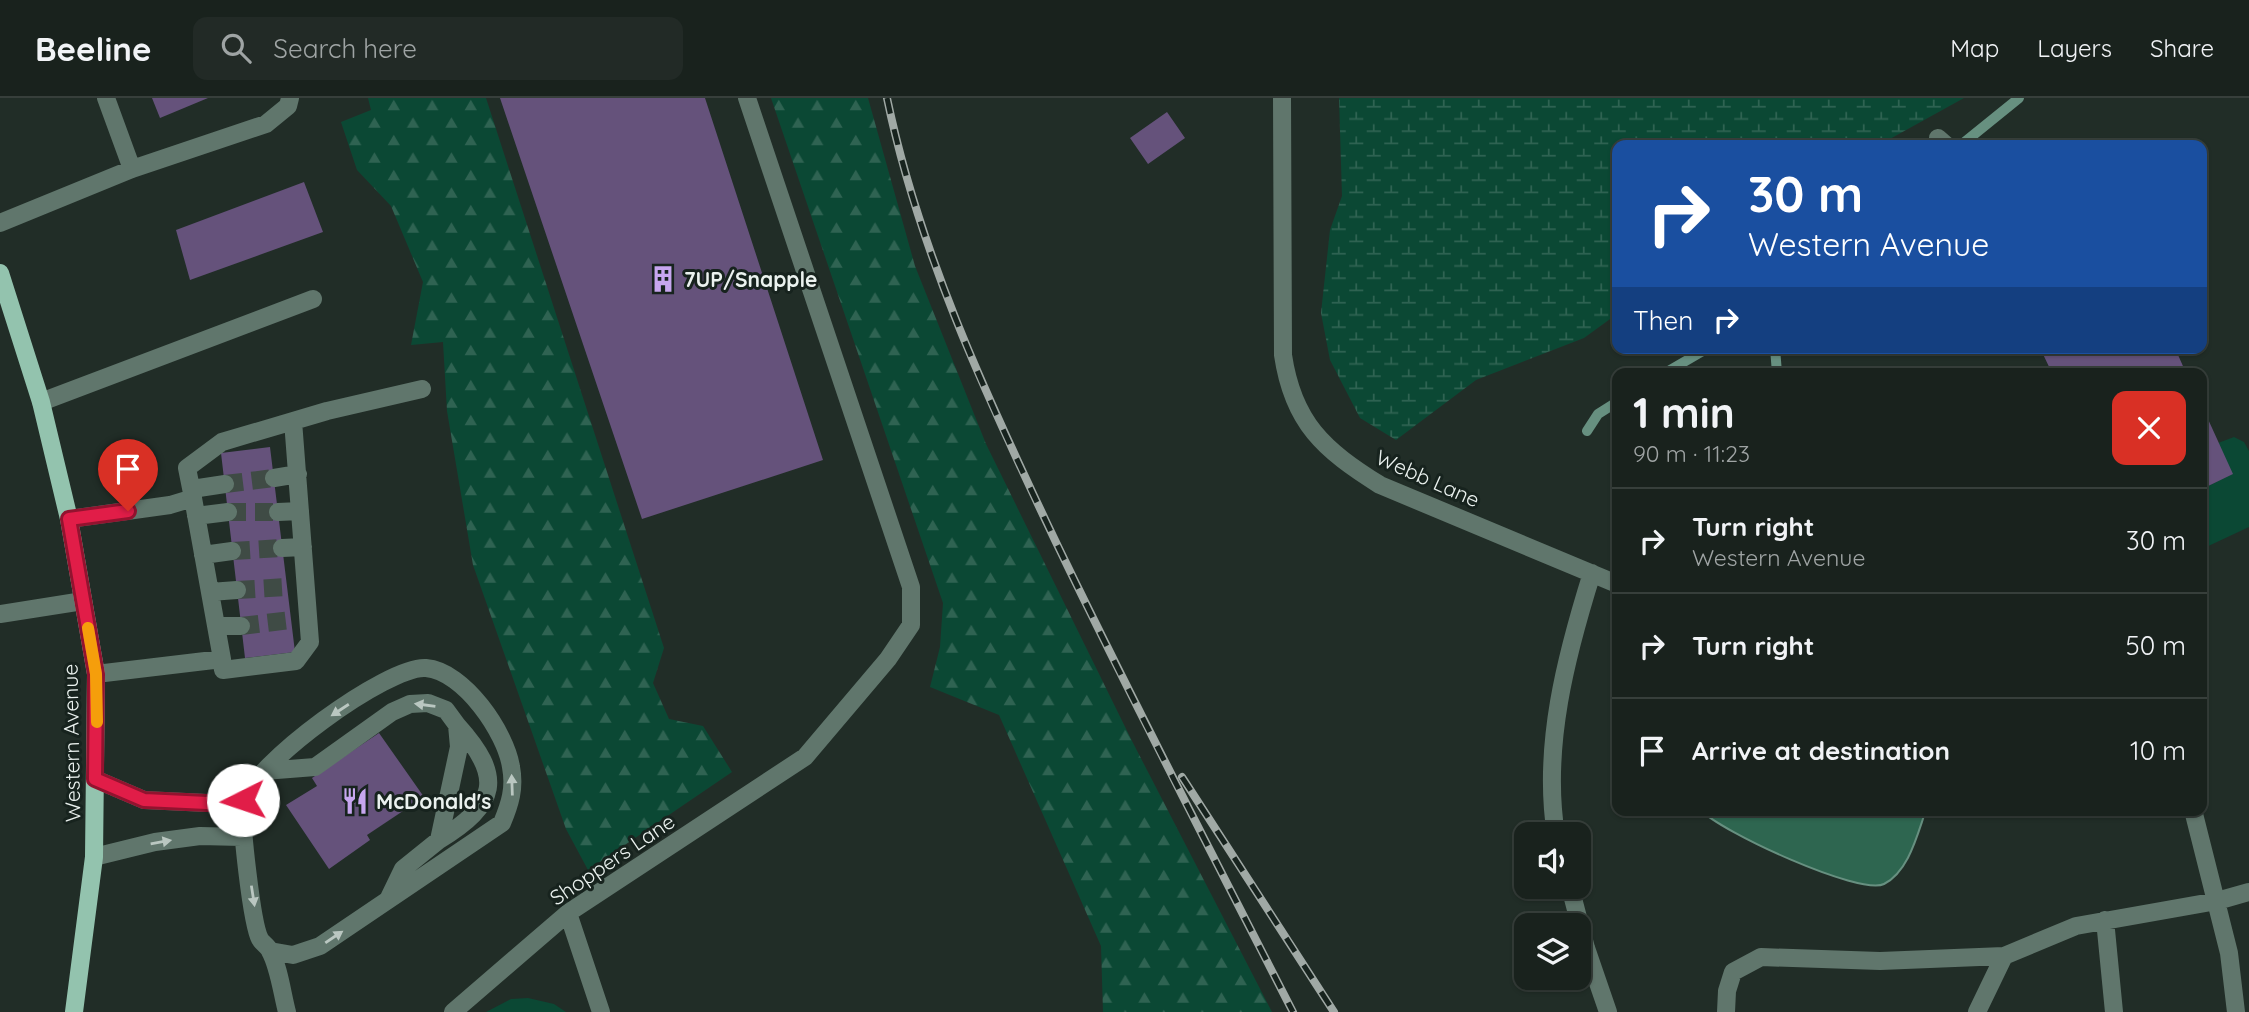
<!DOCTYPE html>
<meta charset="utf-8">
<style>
:root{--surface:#19221d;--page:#222a26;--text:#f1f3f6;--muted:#9fa4a4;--line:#373f3b}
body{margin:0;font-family:Quicksand,sans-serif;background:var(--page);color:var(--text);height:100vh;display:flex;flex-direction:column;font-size:26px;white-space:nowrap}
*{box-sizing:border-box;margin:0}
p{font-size:23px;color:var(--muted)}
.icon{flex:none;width:38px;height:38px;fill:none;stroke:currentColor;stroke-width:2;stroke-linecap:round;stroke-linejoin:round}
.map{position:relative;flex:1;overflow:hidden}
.panel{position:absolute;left:1612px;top:270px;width:595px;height:448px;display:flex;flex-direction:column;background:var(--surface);border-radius:14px;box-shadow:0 2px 5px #0004,0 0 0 2px var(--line)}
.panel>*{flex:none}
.guide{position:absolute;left:1612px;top:42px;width:595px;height:214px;border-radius:14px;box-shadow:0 2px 5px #0004,0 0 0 2px var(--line);background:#1a4fa0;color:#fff;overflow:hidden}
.tools{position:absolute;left:1514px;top:724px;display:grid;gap:14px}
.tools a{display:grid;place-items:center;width:77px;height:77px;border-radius:14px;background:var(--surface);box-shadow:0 2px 5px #0004,0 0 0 2px var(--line);font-size:35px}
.pin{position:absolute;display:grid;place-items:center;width:60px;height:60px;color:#fff;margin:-72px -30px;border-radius:50% 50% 50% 0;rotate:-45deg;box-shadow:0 0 7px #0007}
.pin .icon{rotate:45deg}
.me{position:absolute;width:77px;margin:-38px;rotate:266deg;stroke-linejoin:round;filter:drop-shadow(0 0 5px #0008)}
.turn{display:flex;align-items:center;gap:24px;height:147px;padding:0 21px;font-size:32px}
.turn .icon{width:91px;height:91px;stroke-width:2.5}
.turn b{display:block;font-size:49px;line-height:60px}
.then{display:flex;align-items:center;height:66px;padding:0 21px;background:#0003;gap:14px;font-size:26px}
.round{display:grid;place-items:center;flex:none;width:74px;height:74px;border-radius:14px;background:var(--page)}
.overview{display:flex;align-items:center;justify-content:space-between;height:119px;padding:0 21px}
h1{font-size:42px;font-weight:700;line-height:52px}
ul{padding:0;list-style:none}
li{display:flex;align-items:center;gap:21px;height:105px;padding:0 21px;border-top:2px solid var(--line)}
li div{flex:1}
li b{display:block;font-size:26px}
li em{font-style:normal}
header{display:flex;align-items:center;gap:42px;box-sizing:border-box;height:98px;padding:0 35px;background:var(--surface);border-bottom:2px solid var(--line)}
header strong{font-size:33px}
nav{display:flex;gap:38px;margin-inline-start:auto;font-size:24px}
.search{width:490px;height:63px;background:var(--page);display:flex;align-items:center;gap:18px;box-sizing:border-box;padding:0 24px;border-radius:14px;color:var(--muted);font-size:26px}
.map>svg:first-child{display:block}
.green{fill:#0b4834}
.forest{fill:url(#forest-firs)}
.wetland{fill:url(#wetland-marsh)}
.water{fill:#2e6650;stroke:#679080;stroke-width:2}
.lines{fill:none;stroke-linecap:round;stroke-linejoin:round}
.stream{stroke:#679080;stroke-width:10}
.building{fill:#65527b}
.minor-tunnel{stroke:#3f4b45;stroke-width:18;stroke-dasharray:18 9;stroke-linecap:butt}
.minor{stroke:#60766c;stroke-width:18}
.major{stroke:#93c3ae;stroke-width:18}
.rail-casing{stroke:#a0a9a5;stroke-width:8}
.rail{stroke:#17231e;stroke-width:5;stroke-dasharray:16;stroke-linecap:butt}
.oneway{fill:#bac7c1}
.route-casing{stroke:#92132f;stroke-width:18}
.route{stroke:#e11d48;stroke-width:12}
.slow{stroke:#f59e0b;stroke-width:12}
.labels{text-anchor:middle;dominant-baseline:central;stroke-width:6;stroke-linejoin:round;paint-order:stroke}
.poi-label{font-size:21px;font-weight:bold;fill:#ebf2ef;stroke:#17231e;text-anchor:start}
.street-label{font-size:21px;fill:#ebf2ef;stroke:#17231e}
</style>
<header>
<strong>Beeline</strong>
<div class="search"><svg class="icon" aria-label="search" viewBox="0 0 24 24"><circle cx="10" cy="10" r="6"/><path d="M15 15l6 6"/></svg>Search here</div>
<nav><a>Map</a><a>Layers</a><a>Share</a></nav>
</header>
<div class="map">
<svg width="2249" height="914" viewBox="0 0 2249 914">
<defs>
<pattern id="forest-firs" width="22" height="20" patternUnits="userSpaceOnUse" patternTransform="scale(1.75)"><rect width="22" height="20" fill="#0b4834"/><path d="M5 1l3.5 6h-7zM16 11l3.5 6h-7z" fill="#2f6352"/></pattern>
<pattern id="wetland-marsh" width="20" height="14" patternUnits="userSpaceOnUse" patternTransform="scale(1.75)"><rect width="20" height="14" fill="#0b4834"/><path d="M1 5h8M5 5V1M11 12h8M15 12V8" fill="none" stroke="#2f6352"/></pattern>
</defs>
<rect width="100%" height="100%" fill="#212d27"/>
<path class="green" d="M2234 339 2244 344 2249 353V429L2202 451V391L2232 376 2218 345Z
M528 900 554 906 566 914H486L511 901Z"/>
<path class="forest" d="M368 0H486L664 550 653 585 669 621 703 628 732 674 588 772 566 731 473 467 447 313 443 244 411 247 423 184 391 108 357 72 341 24 371 12Z
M771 0H868L915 168 986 346 1132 643 1272 914H1103L1101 848 999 617 930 589 940 549 943 505Z"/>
<path class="wetland" d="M1339 0H1964L1879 47H1617V216L1584 240 1476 282 1396 342 1360 320 1330 262 1321 215 1330 132 1342 98Z"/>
<path class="water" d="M1701 712H1926C1917 737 1909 773 1884 786 1860 798 1719 733 1701 712Z"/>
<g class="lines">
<path class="stream" d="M1961 47 2019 0
M1775 250 1777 275
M1665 275 1708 250
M1587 333 1598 316 1617 304"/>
</g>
<path class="building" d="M152 0H208L160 20Z
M500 0H705L823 362 642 421Z
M1167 14 1185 40 1148 66 1130 40Z
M304 84 323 134 190 182 176 132Z
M2046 250H2175L2186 275H2052L2041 252Z
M2202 308 2233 376 2202 391Z
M270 349 295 554 245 560 221 355Z
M379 635 424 699 367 737 370 742 329 771 286 707 317 688 312 680Z"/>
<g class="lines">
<path class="minor-tunnel" d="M225 386 274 380
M228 414H278
M232 453 282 450
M237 492 287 489
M241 528 291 522"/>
<path class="minor" d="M106 0 132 71
M1282 0 1283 257C1293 325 1324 352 1380 387L1617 486
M1938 40 1946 47
M0 125 132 71 266 26 288 8 290 0
M41 304 313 201
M274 380 298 376
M192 391 225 386
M193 400 187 370 222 344 327 313 422 291
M278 414 300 413
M196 418 228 414
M69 421 170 407 193 400 222 561 96 576
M282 450 303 449
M203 457 232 453
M210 494 237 492
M0 516 83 503
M216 528H241
M222 561 223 572 296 563 310 544 293 323
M264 673 315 669 392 614 410 606 428 605 446 612 457 627 459 649 439 742 403 771 389 800
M95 681 144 702 207 705 243 702
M2193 712 2229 855 2236 914
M1556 737C1542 649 1566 558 1592 475
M439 742C498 706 504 679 457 627
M94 759 155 744 200 738 242 739
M1570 789 1586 850 1608 914
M568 815 601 914
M2105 822 2114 914
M270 853 293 857 320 848 502 725C510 706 515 690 511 669 506 635 464 573 426 570 388 567 250 668 243 705 240 722 252 827 260 841 262 845 268 848 270 853 279 869 282 895 287 914
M453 914 568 815 805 659 888 561 911 527V489L747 0
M1726 914 1727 893 1733 874 1761 859 1880 863 2004 858
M1977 914 2004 858 2076 828 2217 803 2249 794"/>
<path class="major" d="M0 175 41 304 69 421 96 576 94 759 74 914"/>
<defs>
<path id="rail" d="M887 0C919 154 986 297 1053 438 1130 598 1212 756 1293 914
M1182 679 1334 914"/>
</defs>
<use href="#rail" class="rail-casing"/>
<use href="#rail" class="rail"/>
</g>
<defs><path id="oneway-solid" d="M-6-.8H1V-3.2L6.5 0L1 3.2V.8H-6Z" transform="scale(1.75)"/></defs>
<g class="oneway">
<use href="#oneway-solid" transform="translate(425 607) rotate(-172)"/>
<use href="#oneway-solid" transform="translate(340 612) rotate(147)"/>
<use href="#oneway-solid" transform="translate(512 687) rotate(-92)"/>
<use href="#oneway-solid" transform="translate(161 744) rotate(-10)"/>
<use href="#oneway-solid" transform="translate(253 798) rotate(81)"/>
<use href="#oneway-solid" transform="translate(334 839) rotate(-34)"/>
</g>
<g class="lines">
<defs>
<path id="route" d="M128 413 69 421 96 576 95 681 144 702 207 705 243 702"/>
</defs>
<use href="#route" class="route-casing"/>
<use href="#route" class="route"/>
<path class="slow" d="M88 530 96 576 97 624"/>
</g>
<defs>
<symbol id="building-bare" viewBox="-9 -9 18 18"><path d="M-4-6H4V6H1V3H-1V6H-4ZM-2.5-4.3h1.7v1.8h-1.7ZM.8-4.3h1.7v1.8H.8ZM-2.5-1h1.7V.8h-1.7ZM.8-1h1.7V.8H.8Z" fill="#c7a6ef" stroke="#17231e" stroke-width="2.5" paint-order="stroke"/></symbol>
<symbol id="restaurant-bare" viewBox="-9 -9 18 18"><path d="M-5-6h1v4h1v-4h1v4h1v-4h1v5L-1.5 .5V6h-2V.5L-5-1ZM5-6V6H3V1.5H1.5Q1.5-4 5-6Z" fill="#c7a6ef" stroke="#17231e" stroke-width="2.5" paint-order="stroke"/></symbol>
</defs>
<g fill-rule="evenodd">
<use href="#building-bare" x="644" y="162" width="38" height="38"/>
<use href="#restaurant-bare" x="336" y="684" width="38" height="38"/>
</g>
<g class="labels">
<g class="poi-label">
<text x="684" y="181">7UP/Snapple</text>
<text x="376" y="703">McDonald's</text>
</g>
<g class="street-label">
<text transform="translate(1428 380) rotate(24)">Webb Lane</text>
<text transform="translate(71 645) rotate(-91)">Western Avenue</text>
<text transform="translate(612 761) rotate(-34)">Shoppers Lane</text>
</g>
</g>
</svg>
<div class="tools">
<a><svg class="icon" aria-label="sound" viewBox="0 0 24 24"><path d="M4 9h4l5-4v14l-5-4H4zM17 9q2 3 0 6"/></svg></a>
<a><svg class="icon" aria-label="layers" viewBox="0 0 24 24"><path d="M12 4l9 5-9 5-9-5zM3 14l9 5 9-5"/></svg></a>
</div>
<div class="pin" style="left:128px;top:413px;background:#d93025"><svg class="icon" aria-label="arrive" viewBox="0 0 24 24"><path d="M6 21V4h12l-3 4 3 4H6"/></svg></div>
<svg class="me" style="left:243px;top:702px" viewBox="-20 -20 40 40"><circle r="19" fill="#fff"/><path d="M0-13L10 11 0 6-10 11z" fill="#e11d48"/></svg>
<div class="guide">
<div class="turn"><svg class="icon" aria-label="right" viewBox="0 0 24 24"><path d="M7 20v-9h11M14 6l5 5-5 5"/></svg><div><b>30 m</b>Western Avenue</div></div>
<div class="then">Then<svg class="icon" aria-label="right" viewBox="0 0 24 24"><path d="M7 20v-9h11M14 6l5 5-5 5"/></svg></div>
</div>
<section class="panel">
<div class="overview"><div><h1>1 min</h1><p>90 m · 11:23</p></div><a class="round" style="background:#d93025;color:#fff"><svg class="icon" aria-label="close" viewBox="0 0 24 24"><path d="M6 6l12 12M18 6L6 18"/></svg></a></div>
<ul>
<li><svg class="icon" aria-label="right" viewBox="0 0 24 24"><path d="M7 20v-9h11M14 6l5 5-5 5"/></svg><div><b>Turn right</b><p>Western Avenue</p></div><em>30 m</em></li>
<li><svg class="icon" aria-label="right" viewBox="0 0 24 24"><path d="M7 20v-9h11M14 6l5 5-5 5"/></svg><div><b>Turn right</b></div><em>50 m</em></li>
<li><svg class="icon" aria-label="arrive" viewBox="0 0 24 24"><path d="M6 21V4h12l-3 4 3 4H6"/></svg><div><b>Arrive at destination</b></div><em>10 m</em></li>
</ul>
</section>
</div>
